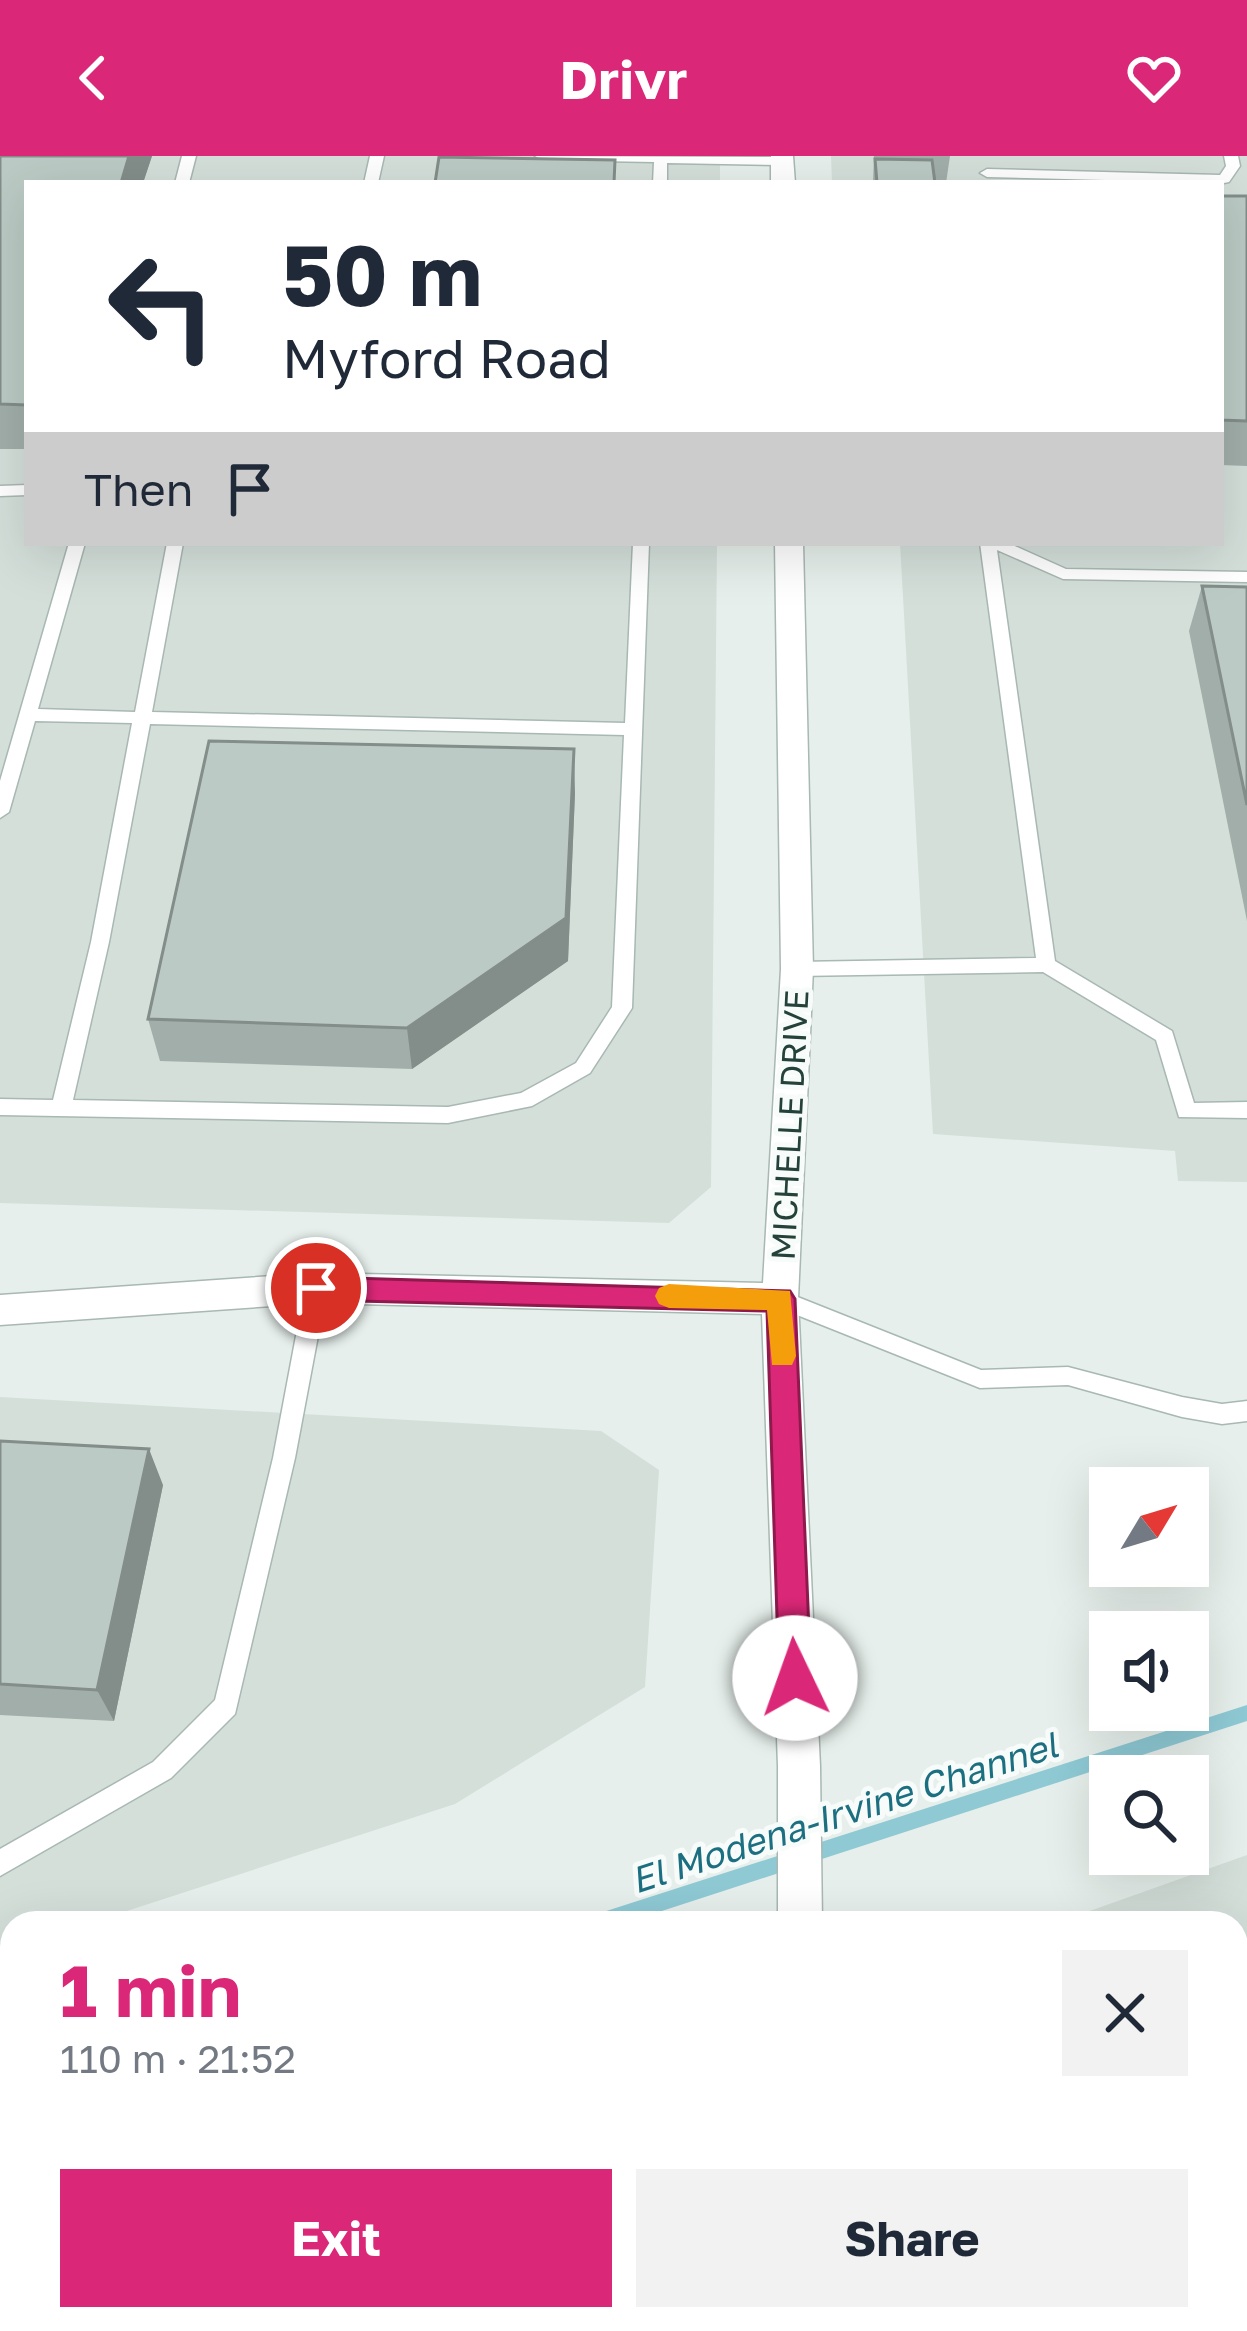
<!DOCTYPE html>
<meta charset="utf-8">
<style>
:root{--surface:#fff;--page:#f2f2f3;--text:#1f2937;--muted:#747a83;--accent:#db2777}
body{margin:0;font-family:"Golos Text",sans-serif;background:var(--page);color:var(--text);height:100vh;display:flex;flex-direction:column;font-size:45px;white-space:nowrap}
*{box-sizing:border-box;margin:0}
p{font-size:39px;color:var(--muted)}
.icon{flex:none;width:66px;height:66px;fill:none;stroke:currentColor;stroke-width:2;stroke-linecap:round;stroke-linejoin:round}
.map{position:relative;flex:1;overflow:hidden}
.details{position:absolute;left:0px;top:1755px;width:1248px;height:420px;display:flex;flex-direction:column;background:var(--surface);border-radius:36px 36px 0 0;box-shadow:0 12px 48px #0002}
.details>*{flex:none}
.banner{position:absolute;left:24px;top:24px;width:1200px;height:366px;border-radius:0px;box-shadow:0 12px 48px #0002;background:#fff;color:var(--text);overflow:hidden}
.needle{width:78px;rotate:52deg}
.fabs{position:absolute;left:1089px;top:1311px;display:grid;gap:24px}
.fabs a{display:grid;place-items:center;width:120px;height:120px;border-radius:0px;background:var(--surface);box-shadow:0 12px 48px #0002;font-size:60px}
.pin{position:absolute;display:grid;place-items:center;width:102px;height:102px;color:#fff;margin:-51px;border:6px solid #fff;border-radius:50%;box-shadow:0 3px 12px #0007}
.me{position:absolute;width:132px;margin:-66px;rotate:357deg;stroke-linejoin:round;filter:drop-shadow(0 0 9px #0008)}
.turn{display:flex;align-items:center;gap:42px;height:252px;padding:0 60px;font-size:54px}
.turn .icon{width:156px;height:156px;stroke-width:2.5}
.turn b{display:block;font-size:84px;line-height:102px}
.then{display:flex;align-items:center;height:114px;padding:0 60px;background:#0003;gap:24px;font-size:45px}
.round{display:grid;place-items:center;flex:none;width:126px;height:126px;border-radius:0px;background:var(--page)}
.head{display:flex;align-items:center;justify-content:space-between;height:204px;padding:0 60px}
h1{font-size:72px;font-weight:700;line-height:90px;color:var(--accent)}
.action{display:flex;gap:24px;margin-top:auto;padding:24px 60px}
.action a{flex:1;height:138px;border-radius:0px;background:var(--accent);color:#fff;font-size:48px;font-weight:700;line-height:138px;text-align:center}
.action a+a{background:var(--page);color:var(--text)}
header{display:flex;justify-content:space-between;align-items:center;height:156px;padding:0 60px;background:var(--accent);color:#fff;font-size:54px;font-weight:700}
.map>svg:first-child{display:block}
.built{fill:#d4dfda}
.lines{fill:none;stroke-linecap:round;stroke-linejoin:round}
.stream{fill:#8ec9d4;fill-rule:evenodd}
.service-casing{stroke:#a8b8b2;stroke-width:3}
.tertiary-casing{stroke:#a8b8b2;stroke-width:3}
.service{fill:#fff;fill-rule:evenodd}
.tertiary{fill:#fff;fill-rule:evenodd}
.wall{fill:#a1aea9}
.shaded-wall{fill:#838d89}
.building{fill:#bbcac4;stroke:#838d89;stroke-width:3}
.route{fill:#db2777;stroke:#8e194d;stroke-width:3}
.slow{fill:#f59e0b}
.labels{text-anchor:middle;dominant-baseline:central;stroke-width:10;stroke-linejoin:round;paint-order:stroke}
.street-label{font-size:33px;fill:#24423a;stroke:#f7fbf9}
.water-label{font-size:36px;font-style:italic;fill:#1c6f80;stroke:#f7fbf9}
</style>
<header><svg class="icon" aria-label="back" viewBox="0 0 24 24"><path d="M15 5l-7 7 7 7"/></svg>Drivr<svg class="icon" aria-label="heart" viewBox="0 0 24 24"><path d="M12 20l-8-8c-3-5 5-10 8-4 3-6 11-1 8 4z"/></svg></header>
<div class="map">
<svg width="1247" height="2175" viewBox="0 0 1247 2175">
<rect width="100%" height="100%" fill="#e6efeb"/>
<path class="built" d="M0 0H720V27H27V387H717L711 1031 669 1067 0 1047Z
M831 0H1247V1026L1178 1025 1175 995 933 978 900 387H1221V27H832Z
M0 1241 601 1275 659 1314 645 1531 455 1648 90 1767H12V1792L0 1796Z
M1247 1699V2175H963V2163H1236V1767H1056Z
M12 2113V2163L652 2165 649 2175H0V2117Z"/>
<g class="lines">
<path class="stream" d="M1247 1549V1565L625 1767H588L590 1760 597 1758Z
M12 1947V1967L0 1970V1950Z"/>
<defs>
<path id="service" d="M182 0H196L189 27H175Z
M370 0H384L378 27H364Z
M535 0 782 1 789 5 782 9 667 7V27H653L654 6 542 4Z
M1224 0H1238L1240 10 1229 26 1224 27 987 21 980 17 987 13 1220 19 1226 10Z
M27 329V339L0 340V330Z
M69 387H85L38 553 135 556 167 387H183L152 556 625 567 633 387H649L632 852 590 917 532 950 448 967 0 959V943L53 944 91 786 132 567 35 565 9 656 0 662V625ZM150 568 624 579 612 851 576 907 521 937 448 951 73 944 109 786Z
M980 387H1008L1066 413 1247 416V426L1063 423 997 394 1055 805 1172 875 1194 947 1247 946V962L1179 961 1156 884 1043 816 797 820 787 813 797 806 1036 802Z
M316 1123 324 1126 327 1132 295 1302 235 1558 171 1622 0 1720V1693L153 1606 215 1544 273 1302 305 1132 308 1126Z
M780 1134 981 1214 1068 1211 1182 1241 1222 1248 1247 1245V1265L1222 1268 1182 1261 1068 1229 980 1232 772 1149 769 1143 772 1137Z
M486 2163H514L513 2175H485Z"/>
<path id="tertiary" d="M771 0H793L795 27H771Z
M775 387H803L813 813 798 1143 820 1610 822 1767H778V1610L762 1158 316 1147 0 1169V1139L316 1117 763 1127 781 813Z
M792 2163H842L841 2175H791Z"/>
</defs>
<use href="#service" class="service-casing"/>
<use href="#tertiary" class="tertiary-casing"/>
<use href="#service" class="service"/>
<use href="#tertiary" class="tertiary"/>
</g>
<path class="wall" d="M0 0H152L143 27H27V293H0Z
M874 0H950L946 27H873Z
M1221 40H1247V310L1221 309Z
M1202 430 1247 431V765L1189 475Z
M575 637 568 805 412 913 160 905 148 863Z
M0 1285 163 1329 114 1565 0 1559Z"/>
<path class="shaded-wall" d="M129 0H152L143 27H121Z
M574 593 575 637 568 805 412 913 407 872Z
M149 1293 163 1329 114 1565 97 1534Z"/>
<path class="building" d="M0 0H129L121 27H27V249L0 248Z
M439 1 615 4 614 27H435Z
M875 3 932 4 935 27H877Z
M1221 40H1247V265L1221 264Z
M1202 430 1247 431V649Z
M209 585 574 593 566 762 407 872 148 863Z
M0 1285 149 1293 97 1534 0 1528Z"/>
<path class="route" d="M316 1121 790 1135 795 1143 811 1522 806 1532 795 1536 784 1532 779 1522 767 1155 316 1144 307 1140 303 1132 307 1124Z"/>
<path class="slow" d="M669 1128 790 1135 796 1200 792 1209H772L767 1154 669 1152 659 1148 655 1140 659 1132Z"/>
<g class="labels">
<g class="street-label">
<text transform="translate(789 969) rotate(-87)">MICHELLE DRIVE</text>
</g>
<g class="water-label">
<text transform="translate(844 1656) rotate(-18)">El Modena-Irvine Channel</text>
</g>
</g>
</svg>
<div class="fabs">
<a><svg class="needle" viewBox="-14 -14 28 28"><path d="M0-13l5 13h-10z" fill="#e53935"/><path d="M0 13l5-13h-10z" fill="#747a83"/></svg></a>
<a><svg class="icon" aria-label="sound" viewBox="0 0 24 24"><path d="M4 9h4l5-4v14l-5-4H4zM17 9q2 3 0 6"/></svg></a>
<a><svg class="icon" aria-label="search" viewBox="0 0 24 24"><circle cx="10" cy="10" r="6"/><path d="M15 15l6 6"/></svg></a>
</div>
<div class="pin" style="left:316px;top:1132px;background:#d93025"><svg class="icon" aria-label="arrive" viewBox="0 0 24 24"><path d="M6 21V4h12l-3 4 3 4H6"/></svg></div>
<svg class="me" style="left:795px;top:1522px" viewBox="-20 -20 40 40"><circle r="19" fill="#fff"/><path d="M0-13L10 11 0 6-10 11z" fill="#db2777"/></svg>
<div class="banner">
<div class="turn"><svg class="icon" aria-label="left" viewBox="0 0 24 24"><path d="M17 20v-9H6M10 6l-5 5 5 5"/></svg><div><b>50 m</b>Myford Road</div></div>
<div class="then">Then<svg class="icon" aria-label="arrive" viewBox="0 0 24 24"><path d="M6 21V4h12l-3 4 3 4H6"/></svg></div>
</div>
<section class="details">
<div class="head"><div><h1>1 min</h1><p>110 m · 21:52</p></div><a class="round"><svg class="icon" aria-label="close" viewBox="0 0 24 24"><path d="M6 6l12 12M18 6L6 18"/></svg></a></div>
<div class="action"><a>Exit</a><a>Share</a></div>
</section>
</div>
